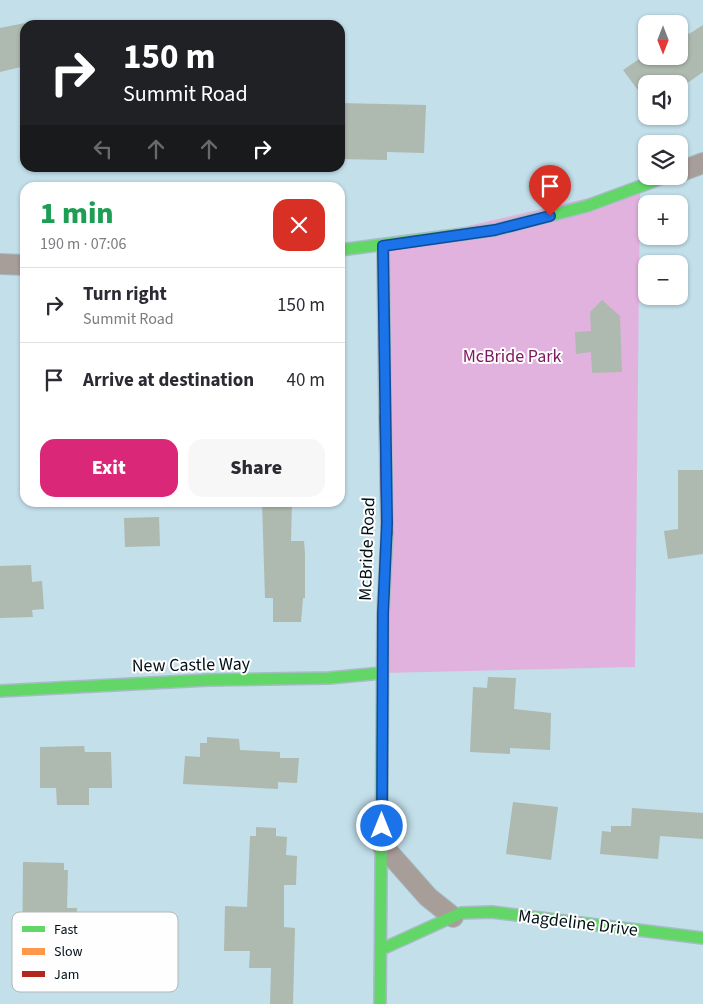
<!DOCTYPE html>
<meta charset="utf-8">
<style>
:root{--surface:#fff;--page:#f7f7f7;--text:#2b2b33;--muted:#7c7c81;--line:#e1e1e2;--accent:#db2777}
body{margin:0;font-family:"Source Sans 3",sans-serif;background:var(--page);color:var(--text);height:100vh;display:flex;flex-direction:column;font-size:19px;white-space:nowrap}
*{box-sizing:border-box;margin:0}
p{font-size:16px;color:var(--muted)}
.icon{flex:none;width:28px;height:28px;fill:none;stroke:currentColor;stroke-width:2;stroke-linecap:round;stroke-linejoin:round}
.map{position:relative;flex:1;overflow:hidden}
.drawer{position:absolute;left:20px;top:182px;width:325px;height:325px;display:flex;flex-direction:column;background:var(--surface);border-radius:15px;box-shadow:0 1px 4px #0004}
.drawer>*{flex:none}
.guide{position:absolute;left:20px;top:20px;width:325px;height:152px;border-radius:15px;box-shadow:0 1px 4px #0004;background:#202124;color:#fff;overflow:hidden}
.needle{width:32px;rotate:180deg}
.buttons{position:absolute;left:638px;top:15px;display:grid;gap:10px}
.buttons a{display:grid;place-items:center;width:50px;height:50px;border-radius:10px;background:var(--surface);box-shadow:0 1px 4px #0004;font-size:25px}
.pin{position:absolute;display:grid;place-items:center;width:42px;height:42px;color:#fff;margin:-51px -21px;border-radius:50% 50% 50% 0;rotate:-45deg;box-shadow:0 0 5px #0007}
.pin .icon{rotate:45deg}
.me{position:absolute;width:55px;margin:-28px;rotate:0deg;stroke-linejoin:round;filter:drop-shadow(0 0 4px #0008)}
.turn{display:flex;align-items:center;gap:18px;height:105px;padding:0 20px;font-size:22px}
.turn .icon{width:65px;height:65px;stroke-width:2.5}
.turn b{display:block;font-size:35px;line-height:42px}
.lanes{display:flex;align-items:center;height:48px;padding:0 20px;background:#0003;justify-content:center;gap:25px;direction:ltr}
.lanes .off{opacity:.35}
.round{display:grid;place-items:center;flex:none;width:52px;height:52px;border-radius:15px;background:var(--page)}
.headline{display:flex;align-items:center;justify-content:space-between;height:85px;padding:0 20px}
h1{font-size:30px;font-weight:800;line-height:38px;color:#1e9e55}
.primary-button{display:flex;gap:10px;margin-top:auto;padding:10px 20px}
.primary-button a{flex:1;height:58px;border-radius:15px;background:var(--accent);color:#fff;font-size:20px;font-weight:800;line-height:58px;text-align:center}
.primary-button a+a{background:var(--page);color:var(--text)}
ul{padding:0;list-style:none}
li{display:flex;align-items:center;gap:15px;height:75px;padding:0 20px;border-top:1px solid var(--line)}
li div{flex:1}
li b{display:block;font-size:19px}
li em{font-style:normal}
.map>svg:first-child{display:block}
.green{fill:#e2b2de}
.building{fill:#aeb9af}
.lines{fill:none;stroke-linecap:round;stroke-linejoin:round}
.street-casing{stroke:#a6bcc5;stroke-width:22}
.fast-casing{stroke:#a6bcc5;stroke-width:14}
.slow-casing{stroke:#a6bcc5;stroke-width:14}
.jam-casing{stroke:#a6bcc5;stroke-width:14}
.street{stroke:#a89e99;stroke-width:20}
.fast{stroke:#63d668;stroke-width:11}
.slow{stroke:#ff974d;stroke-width:11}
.jam{stroke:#b3261e;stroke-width:11}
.route-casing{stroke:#114b97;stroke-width:12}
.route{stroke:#1a73e8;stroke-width:9}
.labels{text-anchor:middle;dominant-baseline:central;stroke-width:4;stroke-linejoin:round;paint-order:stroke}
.park-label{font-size:18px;fill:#801962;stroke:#fefefe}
.street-label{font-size:18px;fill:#001118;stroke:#fefefe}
.key{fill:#fefefe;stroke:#b2b7b9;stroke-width:1}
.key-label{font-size:14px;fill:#001118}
</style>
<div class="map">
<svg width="703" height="1004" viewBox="0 0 703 1004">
<rect width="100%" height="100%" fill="#c2dfea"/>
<path class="green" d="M640 186 635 667 382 673 383 246Z"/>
<path class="building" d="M25 23V66L0 72V28Z
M703 25V72L679 89V84H646V101L623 70 645 55 644 52 646 51V56H679V30L684 26 689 34Z
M340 103 426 105 424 153 387 152V160L340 159Z
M602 300 620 316 622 372 592 373 591 352 576 354 575 332 591 331 590 312Z
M678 470H703V554L668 559 664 531 678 529Z
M262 502H292L291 541H304L305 554V598H303L301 622H273V598H265Z
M159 517 160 546 125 547 124 518Z
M31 565 32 582 42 581 44 609 32 610 33 617 0 618V566Z
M488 677 516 678 514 709 551 713 550 750 510 748V754L470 752 473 687 487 688Z
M207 737 239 739 240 750 280 752V758H299L297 783 278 782V789L183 784 185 756 200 757V743H207Z
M84 746 85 752H111L112 788H89V805H57L56 788H40V747Z
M513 802 558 807 551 860 506 854Z
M632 808 703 813V839L660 836 658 859 600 854 602 831 611 832V826H631Z
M256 827 276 828V836L287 837 286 855 297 856 296 885H284V927L295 928 293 1004H270L271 968H249L250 951H224L225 906 247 907 250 836H256Z
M23 862 64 863V870H68L67 908H77L76 936H63V974H22Z"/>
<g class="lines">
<defs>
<path id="street" d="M679 172 703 163
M0 264 25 265
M382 845 428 897 453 917"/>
<path id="fast" d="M340 250 495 230 587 206 668 176
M0 691 208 680 329 678 382 673
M382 949 461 913 492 912 703 938
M380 1004 383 613 387 534"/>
<path id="slow" d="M383 246 385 416"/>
<path id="jam" d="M385 416 387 534"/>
</defs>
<use href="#street" class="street-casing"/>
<use href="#fast" class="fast-casing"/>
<use href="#slow" class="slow-casing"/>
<use href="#jam" class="jam-casing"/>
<use href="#street" class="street"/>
<use href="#fast" class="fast"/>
<use href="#slow" class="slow"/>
<use href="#jam" class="jam"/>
</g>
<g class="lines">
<defs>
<path id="route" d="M382 826 383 613 387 523 383 246 495 230 550 216"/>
</defs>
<use href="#route" class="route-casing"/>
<use href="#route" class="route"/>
</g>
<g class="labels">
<g class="park-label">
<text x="512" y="356">McBride Park</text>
</g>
<g class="street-label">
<text transform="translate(367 549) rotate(-88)">McBride Road</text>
<text transform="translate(191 665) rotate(-1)">New Castle Way</text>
<text transform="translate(578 923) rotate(7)">Magdeline Drive</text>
</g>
</g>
<rect x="12" y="912" width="166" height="80" rx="8" class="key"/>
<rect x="22" y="926" width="23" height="6" fill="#63d668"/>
<rect x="22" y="948" width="23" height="7" fill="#ff974d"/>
<rect x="22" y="971" width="23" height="6" fill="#b3261e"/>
<g class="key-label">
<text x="54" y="934">Fast</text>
<text x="54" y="956">Slow</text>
<text x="54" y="979">Jam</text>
</g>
</svg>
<div class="buttons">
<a><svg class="needle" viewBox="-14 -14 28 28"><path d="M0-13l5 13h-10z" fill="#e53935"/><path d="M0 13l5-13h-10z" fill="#7c7c81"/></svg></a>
<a><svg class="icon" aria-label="sound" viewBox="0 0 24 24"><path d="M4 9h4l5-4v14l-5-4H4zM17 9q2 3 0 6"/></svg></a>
<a><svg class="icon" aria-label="layers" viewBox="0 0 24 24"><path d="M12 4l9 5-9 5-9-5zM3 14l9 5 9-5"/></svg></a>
<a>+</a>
<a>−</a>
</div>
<div class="pin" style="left:550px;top:216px;background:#d93025"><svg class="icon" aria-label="arrive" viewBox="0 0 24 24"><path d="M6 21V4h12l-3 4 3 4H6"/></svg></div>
<svg class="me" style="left:382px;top:826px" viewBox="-20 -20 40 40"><circle r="17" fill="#1a73e8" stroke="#fff" stroke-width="3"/><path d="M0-11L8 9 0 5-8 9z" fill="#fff"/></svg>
<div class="guide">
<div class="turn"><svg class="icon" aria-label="right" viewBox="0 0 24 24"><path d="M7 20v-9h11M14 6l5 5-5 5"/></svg><div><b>150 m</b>Summit Road</div></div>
<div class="lanes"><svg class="icon off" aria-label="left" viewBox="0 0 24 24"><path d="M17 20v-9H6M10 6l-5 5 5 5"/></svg><svg class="icon off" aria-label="ahead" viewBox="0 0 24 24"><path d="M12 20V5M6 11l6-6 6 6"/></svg><svg class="icon off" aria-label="ahead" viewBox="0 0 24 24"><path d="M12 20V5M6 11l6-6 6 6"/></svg><svg class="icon" aria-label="right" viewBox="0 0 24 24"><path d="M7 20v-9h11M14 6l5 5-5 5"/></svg></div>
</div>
<section class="drawer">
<div class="headline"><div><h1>1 min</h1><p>190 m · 07:06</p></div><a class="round" style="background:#d93025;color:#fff"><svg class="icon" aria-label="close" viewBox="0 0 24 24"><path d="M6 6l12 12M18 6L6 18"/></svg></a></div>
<ul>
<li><svg class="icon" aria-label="right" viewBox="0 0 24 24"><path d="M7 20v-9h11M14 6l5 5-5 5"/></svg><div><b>Turn right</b><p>Summit Road</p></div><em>150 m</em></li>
<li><svg class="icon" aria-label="arrive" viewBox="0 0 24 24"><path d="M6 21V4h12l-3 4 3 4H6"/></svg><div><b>Arrive at destination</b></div><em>40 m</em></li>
</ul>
<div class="primary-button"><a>Exit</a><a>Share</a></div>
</section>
</div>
